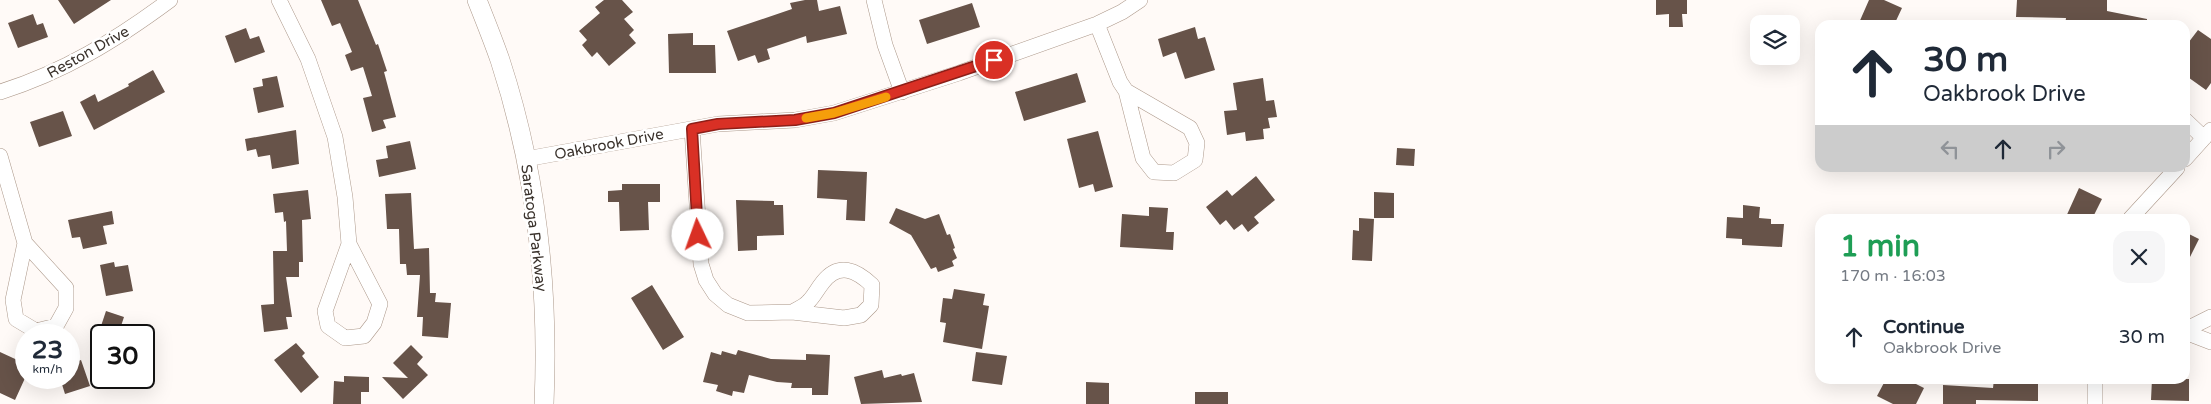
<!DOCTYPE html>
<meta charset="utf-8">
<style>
:root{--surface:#fff;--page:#f6f6f7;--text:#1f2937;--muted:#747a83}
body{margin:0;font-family:"Varela Round",sans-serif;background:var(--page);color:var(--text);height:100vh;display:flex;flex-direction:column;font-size:19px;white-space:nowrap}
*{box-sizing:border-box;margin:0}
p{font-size:16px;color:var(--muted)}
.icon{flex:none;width:28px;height:28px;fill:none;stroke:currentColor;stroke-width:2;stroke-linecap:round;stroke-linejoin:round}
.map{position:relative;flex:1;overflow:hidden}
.drawer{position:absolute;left:1815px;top:214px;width:375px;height:170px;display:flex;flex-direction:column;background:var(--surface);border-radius:15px;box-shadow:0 5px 20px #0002}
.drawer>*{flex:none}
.banner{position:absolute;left:1815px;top:20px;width:375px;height:152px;border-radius:15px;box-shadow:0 5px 20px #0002;background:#fff;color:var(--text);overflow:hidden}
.tools{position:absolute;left:1750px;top:15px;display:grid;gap:10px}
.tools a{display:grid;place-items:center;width:50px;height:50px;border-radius:10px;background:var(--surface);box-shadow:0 5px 20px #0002;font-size:25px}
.speed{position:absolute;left:15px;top:324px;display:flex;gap:10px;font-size:25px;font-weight:700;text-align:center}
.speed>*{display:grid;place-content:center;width:65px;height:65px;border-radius:50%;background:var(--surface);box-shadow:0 5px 20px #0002;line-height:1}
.speed small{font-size:12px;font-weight:400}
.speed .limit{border:2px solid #111;border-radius:8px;background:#fff;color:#111}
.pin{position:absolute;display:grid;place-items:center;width:42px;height:42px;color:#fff;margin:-21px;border:2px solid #fff;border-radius:50%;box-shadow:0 1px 5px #0007}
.me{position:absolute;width:55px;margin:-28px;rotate:357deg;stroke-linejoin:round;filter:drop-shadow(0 0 4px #0008)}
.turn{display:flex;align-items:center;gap:18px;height:105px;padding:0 25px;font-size:22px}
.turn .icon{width:65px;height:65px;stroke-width:2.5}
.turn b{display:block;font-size:35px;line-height:42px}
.lanes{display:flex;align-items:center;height:48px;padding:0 25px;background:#0003;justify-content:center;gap:25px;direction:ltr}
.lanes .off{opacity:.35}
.round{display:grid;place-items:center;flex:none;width:52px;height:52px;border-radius:15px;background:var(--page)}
.summary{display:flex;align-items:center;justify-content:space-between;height:85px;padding:0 25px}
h1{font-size:30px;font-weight:700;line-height:38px;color:#1e9e55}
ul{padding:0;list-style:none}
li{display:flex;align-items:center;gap:15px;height:75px;padding:0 25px}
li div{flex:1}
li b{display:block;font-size:19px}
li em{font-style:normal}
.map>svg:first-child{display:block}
.building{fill:#675349}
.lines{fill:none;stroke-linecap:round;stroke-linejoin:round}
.minor-casing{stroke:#ac988a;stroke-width:16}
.tertiary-casing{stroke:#ac988a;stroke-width:20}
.minor{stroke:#fff;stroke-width:15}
.tertiary{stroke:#fff;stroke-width:19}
.route-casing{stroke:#8d1f18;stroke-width:12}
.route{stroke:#d93025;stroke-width:9}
.slow{stroke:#f59e0b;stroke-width:9}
.labels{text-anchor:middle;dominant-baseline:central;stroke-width:5;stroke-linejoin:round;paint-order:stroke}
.street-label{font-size:15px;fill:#3a322c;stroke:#fff}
</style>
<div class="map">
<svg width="2211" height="404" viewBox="0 0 2211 404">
<rect width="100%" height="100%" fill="#fffaf7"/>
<path class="building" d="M58 0H111L74 24Z
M321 0H358L376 45 378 44 387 71 384 72 396 117 383 120 386 128 372 132 363 98 372 96 363 67 351 71 345 55 352 52 340 23 332 26Z
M604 0H622L633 12 624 19 634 30 629 35 636 43 609 66 597 52 592 57 582 45 587 40 579 31 600 13 595 7Z
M805 0H817L819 11 840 6 847 34 807 43 806 36 767 49 770 59 758 63 755 55 738 61 727 31 792 9 790 3Z
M1656 0H1687V14H1682L1683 27H1669V14L1656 15Z
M1869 0H1884L1902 8 1894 25H1858Z
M2017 0H2107V11L2147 19V25H2065L2066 18 2016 17Z
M972 3 980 27 927 44 919 20Z
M33 14 37 25 43 23 48 37 18 48 8 23Z
M1195 27 1198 39 1205 37 1215 70 1185 79 1176 52 1163 57 1158 39Z
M246 28 250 39 259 36 265 52 235 63 225 36Z
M2198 30 2211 39V83L2206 90 2185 75V47Z
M693 33V45H715L716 73H669L668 34Z
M153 70 165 92 94 130 80 102 95 94 98 102 129 86 128 84Z
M1077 73 1086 102 1024 121 1015 92Z
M277 76 284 107 258 113 253 88 263 86 262 79Z
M1263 78 1266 101 1274 100 1277 117 1268 118 1270 128 1263 129 1264 139 1246 141 1245 132 1227 135 1224 111 1237 110 1233 83Z
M63 111 72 136 39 147 30 122Z
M296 130 299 164 272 169 270 155 258 157 256 149 247 151 245 139Z
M1098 131 1113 187 1095 192 1093 184 1079 188 1067 139Z
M410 141 416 169 379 177 376 160 388 158 386 146Z
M1397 148 1415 149 1414 166 1396 165Z
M818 170 867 172 865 221 846 220 847 200 817 198Z
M1256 176 1275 200 1254 217 1259 223 1248 232 1242 224 1234 230 1226 220 1220 225 1206 207 1227 190 1232 196Z
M622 184H660V202H648L649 230 620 231 619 202H608V191L622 190Z
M2079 188 2102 199 2092 219H2065Z
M308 190 311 219 302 220 303 262H299V277H286L292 317H286L288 329 264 332 261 305 274 304 273 251H287L286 221 284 222 283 212 275 213 273 194Z
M1374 192 1394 193V218H1374Z
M411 193 414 249 429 248 430 293H436L435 302 451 303 448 338 422 336 423 317H417L420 275H407L406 264H400L399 229H387L385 194Z
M736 200 774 201V205H783L784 235 757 236V250L738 251Z
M1743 205 1760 207 1759 218 1771 219V224H1784L1782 247 1742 245V239L1726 238 1727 217 1743 218Z
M1149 207 1168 208 1166 232H1174L1173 250 1120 247 1122 214 1149 216Z
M896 208 925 219 939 214 947 235 950 234 955 248 953 249 957 258 952 261 954 266 938 272 936 267 931 269 911 235 889 223Z
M112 211 114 224 103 226 107 244 83 249 80 237 72 238 68 220Z
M1359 218 1374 219 1372 261 1352 260 1353 230 1359 231Z
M2185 232 2199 239 2185 267Z
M114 262 115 267 128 265 133 291 106 296 100 265Z
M652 285 684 337 663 350 631 298Z
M954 289 985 294 983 305 989 306 982 349 943 342 946 323 940 322 943 298 952 299Z
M106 311 124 317 118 335H98Z
M296 343 305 353 302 356 319 377 301 393 274 360Z
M411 345 423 357 417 364 428 375 403 399 382 377 408 378 393 363Z
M738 350 771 359 806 360V354L830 355 828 395H812V388H791L792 383 777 382 749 375 744 393 733 391 732 396 716 391 718 385 703 382 711 352 721 355 722 351 736 355Z
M0 352 26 364V376L15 400 0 393Z
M976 352 1007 356 1002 385 972 381Z
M81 360 90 386 65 394 60 378H69V364Z
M882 370 884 378 901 374 902 376 914 373 922 402 861 404 854 377Z
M344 376 369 377V392H361V404H333L334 381 344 382Z
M1886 379H1906L1924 388 1916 404H1893L1877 396Z
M1994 379H2038V401L1976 400V404H1943V385L1993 388Z
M2152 379H2189V401L2151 400Z
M1086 382 1109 383V404H1086Z
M1195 392H1228V404H1195Z"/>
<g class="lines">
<defs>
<path id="minor" d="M279 0 308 59 335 137 345 197 349 244 380 304 374 323 364 336 345 338 328 326 325 311 349 244
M874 0 885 45 902 92
M1097 24 1120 82 1126 91 1143 158 1154 172 1174 173 1195 160 1197 143 1190 128 1126 91
M0 92C64 72 116 40 170 0
M2185 120 2204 138
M692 129 701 264 706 280 715 294 728 305 748 313 792 312 844 318 861 315 871 305 872 285C856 270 839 262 823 282 818 288 814 296 809 301 805 306 798 309 792 312
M0 156 25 243 66 288V308L56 326 36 331 16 319 13 300 25 243
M526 159 718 124 795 120 834 113 959 73 1097 24 1122 12 1140 0
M2185 159 2211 130
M2130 219 2177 168
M2185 330 2211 317
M2185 332 2211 342
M2095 404V379"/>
<path id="tertiary" d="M477 0C485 20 493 40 500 60 536 170 549 289 544 404"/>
</defs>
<use href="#minor" class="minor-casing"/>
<use href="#tertiary" class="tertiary-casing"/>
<use href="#minor" class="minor"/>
<use href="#tertiary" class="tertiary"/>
</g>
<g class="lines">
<defs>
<path id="route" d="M698 235 692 129 718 124 795 120 834 113 994 60"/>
</defs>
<use href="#route" class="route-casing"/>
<use href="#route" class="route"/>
<path class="slow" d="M806 118 834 113 886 97"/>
</g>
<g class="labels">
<g class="street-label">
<text transform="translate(88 52) rotate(-29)">Reston Drive</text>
<text transform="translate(609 144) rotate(-11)">Oakbrook Drive</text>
<text transform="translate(534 228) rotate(83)">Saratoga Parkway</text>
</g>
</g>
</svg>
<div class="tools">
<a><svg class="icon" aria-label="layers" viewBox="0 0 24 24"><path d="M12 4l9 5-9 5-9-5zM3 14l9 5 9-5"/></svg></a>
</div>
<div class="speed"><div>23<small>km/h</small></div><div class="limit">30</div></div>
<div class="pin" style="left:994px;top:60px;background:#d93025"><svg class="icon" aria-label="arrive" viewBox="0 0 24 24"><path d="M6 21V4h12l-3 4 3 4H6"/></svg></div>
<svg class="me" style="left:698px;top:235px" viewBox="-20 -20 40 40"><circle r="19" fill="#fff"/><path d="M0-13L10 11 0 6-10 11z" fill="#d93025"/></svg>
<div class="banner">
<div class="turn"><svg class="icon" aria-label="ahead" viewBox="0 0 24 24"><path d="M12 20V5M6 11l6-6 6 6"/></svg><div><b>30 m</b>Oakbrook Drive</div></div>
<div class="lanes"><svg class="icon off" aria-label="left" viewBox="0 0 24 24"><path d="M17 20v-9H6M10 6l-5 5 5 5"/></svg><svg class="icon" aria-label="ahead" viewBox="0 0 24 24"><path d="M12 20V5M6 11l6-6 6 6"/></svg><svg class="icon off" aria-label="right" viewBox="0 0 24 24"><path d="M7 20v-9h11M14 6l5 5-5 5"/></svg></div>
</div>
<section class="drawer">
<div class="summary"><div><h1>1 min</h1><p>170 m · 16:03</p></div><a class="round"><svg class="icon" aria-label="close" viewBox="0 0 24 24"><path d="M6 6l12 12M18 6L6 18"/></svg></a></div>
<ul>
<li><svg class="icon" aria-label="ahead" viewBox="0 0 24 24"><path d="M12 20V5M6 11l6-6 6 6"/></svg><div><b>Continue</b><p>Oakbrook Drive</p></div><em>30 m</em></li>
</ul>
</section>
</div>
